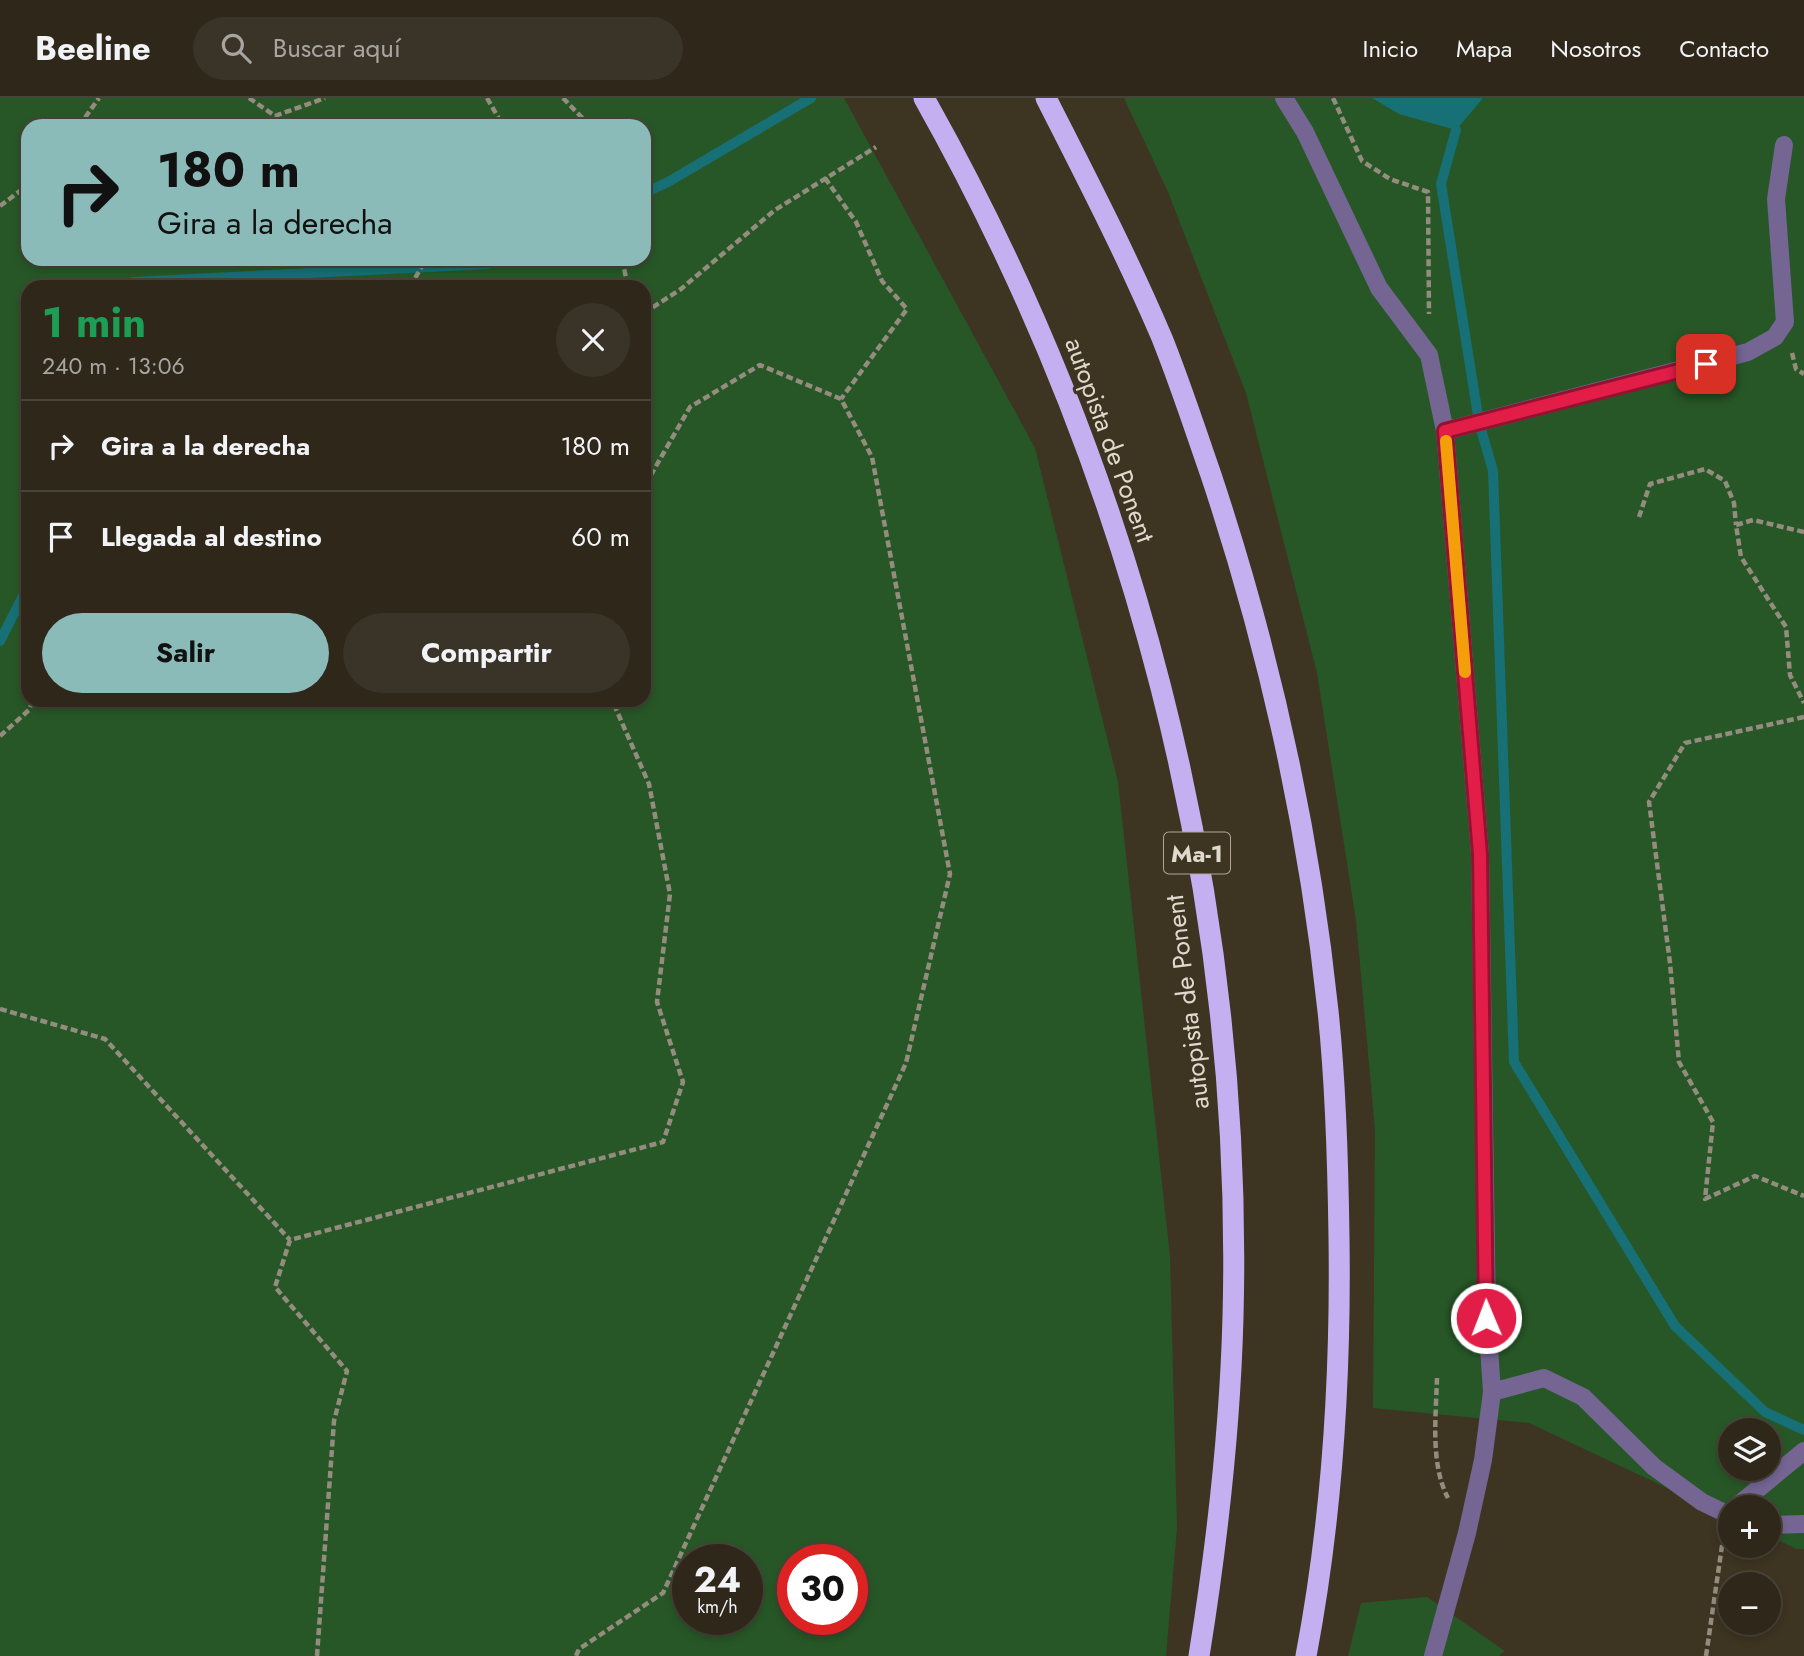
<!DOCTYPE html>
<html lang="es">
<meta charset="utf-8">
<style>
:root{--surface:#2e271a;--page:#3a3327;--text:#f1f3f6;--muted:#a7a5a2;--line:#494439;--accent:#8bbbb9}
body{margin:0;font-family:Jost,sans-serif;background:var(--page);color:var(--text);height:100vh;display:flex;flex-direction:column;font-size:26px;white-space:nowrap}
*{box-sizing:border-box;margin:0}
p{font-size:23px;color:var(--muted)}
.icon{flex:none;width:38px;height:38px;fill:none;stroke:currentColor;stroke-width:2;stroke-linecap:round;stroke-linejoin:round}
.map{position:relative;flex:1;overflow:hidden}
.panel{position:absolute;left:21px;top:182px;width:630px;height:427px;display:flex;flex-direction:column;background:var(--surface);border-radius:21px;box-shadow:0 4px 10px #0003,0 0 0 2px var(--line)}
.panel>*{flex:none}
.top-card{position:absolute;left:21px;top:21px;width:630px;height:147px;border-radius:21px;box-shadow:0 4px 10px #0003,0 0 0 2px var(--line);background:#8bbbb9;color:#111;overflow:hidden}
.controls{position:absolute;left:1718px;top:1320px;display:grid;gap:14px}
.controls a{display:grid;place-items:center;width:63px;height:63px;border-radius:50%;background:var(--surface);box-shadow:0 4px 10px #0003,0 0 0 2px var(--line);font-size:35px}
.speed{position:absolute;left:672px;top:1446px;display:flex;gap:14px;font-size:35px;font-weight:700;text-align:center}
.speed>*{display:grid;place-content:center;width:91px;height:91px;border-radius:50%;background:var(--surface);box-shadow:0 4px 10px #0003,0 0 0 2px var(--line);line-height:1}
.speed small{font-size:18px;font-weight:400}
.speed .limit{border:10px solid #d22;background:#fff;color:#111}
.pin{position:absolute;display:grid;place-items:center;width:60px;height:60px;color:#fff;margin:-30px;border-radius:14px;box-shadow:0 4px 10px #0006}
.me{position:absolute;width:77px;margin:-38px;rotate:359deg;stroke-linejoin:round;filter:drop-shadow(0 0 5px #0008)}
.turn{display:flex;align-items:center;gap:24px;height:147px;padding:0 21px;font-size:32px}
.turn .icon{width:91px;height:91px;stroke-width:2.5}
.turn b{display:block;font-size:49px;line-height:60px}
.round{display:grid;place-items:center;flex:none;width:74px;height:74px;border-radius:37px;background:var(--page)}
.headline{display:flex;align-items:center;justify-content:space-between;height:119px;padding:0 21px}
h1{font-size:42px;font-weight:700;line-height:52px;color:#1e9e55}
.action{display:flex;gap:14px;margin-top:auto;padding:14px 21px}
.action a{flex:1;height:80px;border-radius:42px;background:var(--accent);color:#111;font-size:28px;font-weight:700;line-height:80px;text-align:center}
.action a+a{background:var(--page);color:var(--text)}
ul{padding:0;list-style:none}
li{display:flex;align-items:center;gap:21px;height:91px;padding:0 21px;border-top:2px solid var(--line)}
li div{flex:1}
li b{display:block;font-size:26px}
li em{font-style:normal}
header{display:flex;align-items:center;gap:42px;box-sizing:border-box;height:98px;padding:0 35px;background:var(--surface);border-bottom:2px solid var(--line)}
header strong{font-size:33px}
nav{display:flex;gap:38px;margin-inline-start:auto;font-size:24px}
.search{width:490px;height:63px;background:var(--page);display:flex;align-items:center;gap:18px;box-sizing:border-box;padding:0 24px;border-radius:38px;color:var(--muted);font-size:26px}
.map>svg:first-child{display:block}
.green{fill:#275727;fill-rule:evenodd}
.water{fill:#167076}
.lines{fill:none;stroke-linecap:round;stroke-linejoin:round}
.stream{stroke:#167076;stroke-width:10}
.path{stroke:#948c7e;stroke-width:4.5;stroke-dasharray:7 3.5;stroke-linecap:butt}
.minor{stroke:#746593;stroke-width:18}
.highway{stroke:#c4aff1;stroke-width:21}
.route-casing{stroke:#92132f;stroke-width:18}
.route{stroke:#e11d48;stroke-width:12}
.slow{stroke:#f59e0b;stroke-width:12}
.labels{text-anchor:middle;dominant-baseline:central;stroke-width:6;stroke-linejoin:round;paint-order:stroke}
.shield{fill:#3e3422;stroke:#afa89a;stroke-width:2}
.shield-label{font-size:24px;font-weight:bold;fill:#dfd9ce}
.street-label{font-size:26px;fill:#dfd9ce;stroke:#3e3422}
</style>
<header>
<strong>Beeline</strong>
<div class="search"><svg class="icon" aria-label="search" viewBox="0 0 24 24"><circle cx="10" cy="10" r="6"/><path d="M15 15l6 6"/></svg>Buscar aquí</div>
<nav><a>Inicio</a><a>Mapa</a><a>Nosotros</a><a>Contacto</a></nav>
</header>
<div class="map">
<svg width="1804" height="1558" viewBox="0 0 1804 1558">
<rect width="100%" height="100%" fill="#3e3422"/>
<path class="green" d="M0 0H844L1035 350 1118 684 1170 1158 1177 1430 1166 1558H0ZM28 28H644V161H28ZM28 189H644V602H28ZM688 1461H747V1521H688ZM793 1461H852V1521H793Z
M1124 0H1804V1451H1797L1769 1438V1409H1731V1420L1529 1325 1373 1310 1375 1032 1356 822 1317 575 1246 295 1168 94ZM1731 1332H1769V1370H1731Z
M1427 1499 1505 1553 1499 1558H1348L1361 1505Z"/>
<path class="water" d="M1372 0H1483L1456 32 1399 16Z"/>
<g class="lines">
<path class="stream" d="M1456 32 1441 86 1479 324 1493 373 1514 964 1675 1228 1765 1314 1804 1332
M644 95 668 84 811 0
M131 189 133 184 488 166 499 161
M0 543 28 488"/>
<path class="path" d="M249 0 275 18 325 0
M487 0 502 26 501 28
M563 0 590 28
M1333 0 1362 63 1390 81 1428 94 1429 216
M79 28 99 0
M825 80 856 124 882 183 907 211 841 301
M0 108 28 87
M622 161 628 189
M410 189 426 161
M644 215 681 191 775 112 876 49
M1792 255 1796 271 1804 276
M1639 419 1650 386 1705 371 1725 383 1734 405 1736 427
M1804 434 1753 422 1736 427 1741 459 1786 529 1790 577 1804 605
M1804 619 1685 645 1649 704 1670 865 1679 964 1713 1024 1705 1101 1755 1078 1804 1098
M0 638 29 612 33 602
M0 911 105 941 290 1142
M1437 1280C1436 1318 1430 1366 1448 1400
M317 1558 334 1323 347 1273 275 1189 290 1142 663 1044 683 984 657 904 670 796 649 686 612 602
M576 1558 579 1551 663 1495 906 965 950 776 872 359 841 301 760 267 690 309 644 389
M1706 1558 1723 1441"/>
<path class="minor" d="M1284 0 1305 34 1379 190 1429 257 1445 333 1480 756 1487 1220 1492 1294 1483 1362 1467 1435 1433 1558
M1445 333 1748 254 1775 239 1785 224 1776 101 1784 47
M1492 1294 1544 1280 1583 1299 1654 1369 1702 1404 1731 1418
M1736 1409 1804 1353
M1769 1427 1804 1426"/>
<path class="highway" d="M924 0C1132 369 1244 794 1233 1219 1230 1333 1217 1446 1199 1558
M1046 0C1086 79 1127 158 1162 240 1180 285 1195 331 1211 377 1269 551 1309 732 1328 913 1336 988 1338 1064 1339 1140 1341 1279 1332 1421 1306 1558"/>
</g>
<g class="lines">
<defs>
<path id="route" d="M1486 1220 1480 756 1445 333 1706 266"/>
</defs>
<use href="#route" class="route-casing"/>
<use href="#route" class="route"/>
<path class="slow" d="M1446 343 1465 574"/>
</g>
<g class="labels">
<rect class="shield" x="1164" y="734.5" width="66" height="41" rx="5"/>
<g class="shield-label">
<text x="1197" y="755">Ma-1</text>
</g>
<g class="street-label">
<text transform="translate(1110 342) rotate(70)">autopista de Ponent</text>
<text transform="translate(1187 904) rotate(-97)">autopista de Ponent</text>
</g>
</g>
</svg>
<div class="controls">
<a><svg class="icon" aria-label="layers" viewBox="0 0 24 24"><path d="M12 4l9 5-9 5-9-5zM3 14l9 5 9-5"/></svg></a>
<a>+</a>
<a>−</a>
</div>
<div class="speed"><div>24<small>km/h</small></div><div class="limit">30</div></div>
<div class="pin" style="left:1706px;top:266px;background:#d93025"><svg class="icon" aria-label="arrive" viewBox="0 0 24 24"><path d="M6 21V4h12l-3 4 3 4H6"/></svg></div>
<svg class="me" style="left:1486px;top:1220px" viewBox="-20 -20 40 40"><circle r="17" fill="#e11d48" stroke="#fff" stroke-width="3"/><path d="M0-11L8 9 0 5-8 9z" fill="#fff"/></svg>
<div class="top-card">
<div class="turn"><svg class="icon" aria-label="right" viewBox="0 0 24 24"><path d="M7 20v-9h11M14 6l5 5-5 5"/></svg><div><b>180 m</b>Gira a la derecha</div></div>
</div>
<section class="panel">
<div class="headline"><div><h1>1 min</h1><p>240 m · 13:06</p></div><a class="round"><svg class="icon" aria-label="close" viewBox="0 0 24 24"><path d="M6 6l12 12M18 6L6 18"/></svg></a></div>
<ul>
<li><svg class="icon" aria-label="right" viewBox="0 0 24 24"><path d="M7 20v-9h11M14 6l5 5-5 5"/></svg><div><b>Gira a la derecha</b></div><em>180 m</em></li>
<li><svg class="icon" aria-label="arrive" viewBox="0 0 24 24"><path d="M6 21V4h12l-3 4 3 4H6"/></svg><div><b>Llegada al destino</b></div><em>60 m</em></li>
</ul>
<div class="action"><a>Salir</a><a>Compartir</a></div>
</section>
</div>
